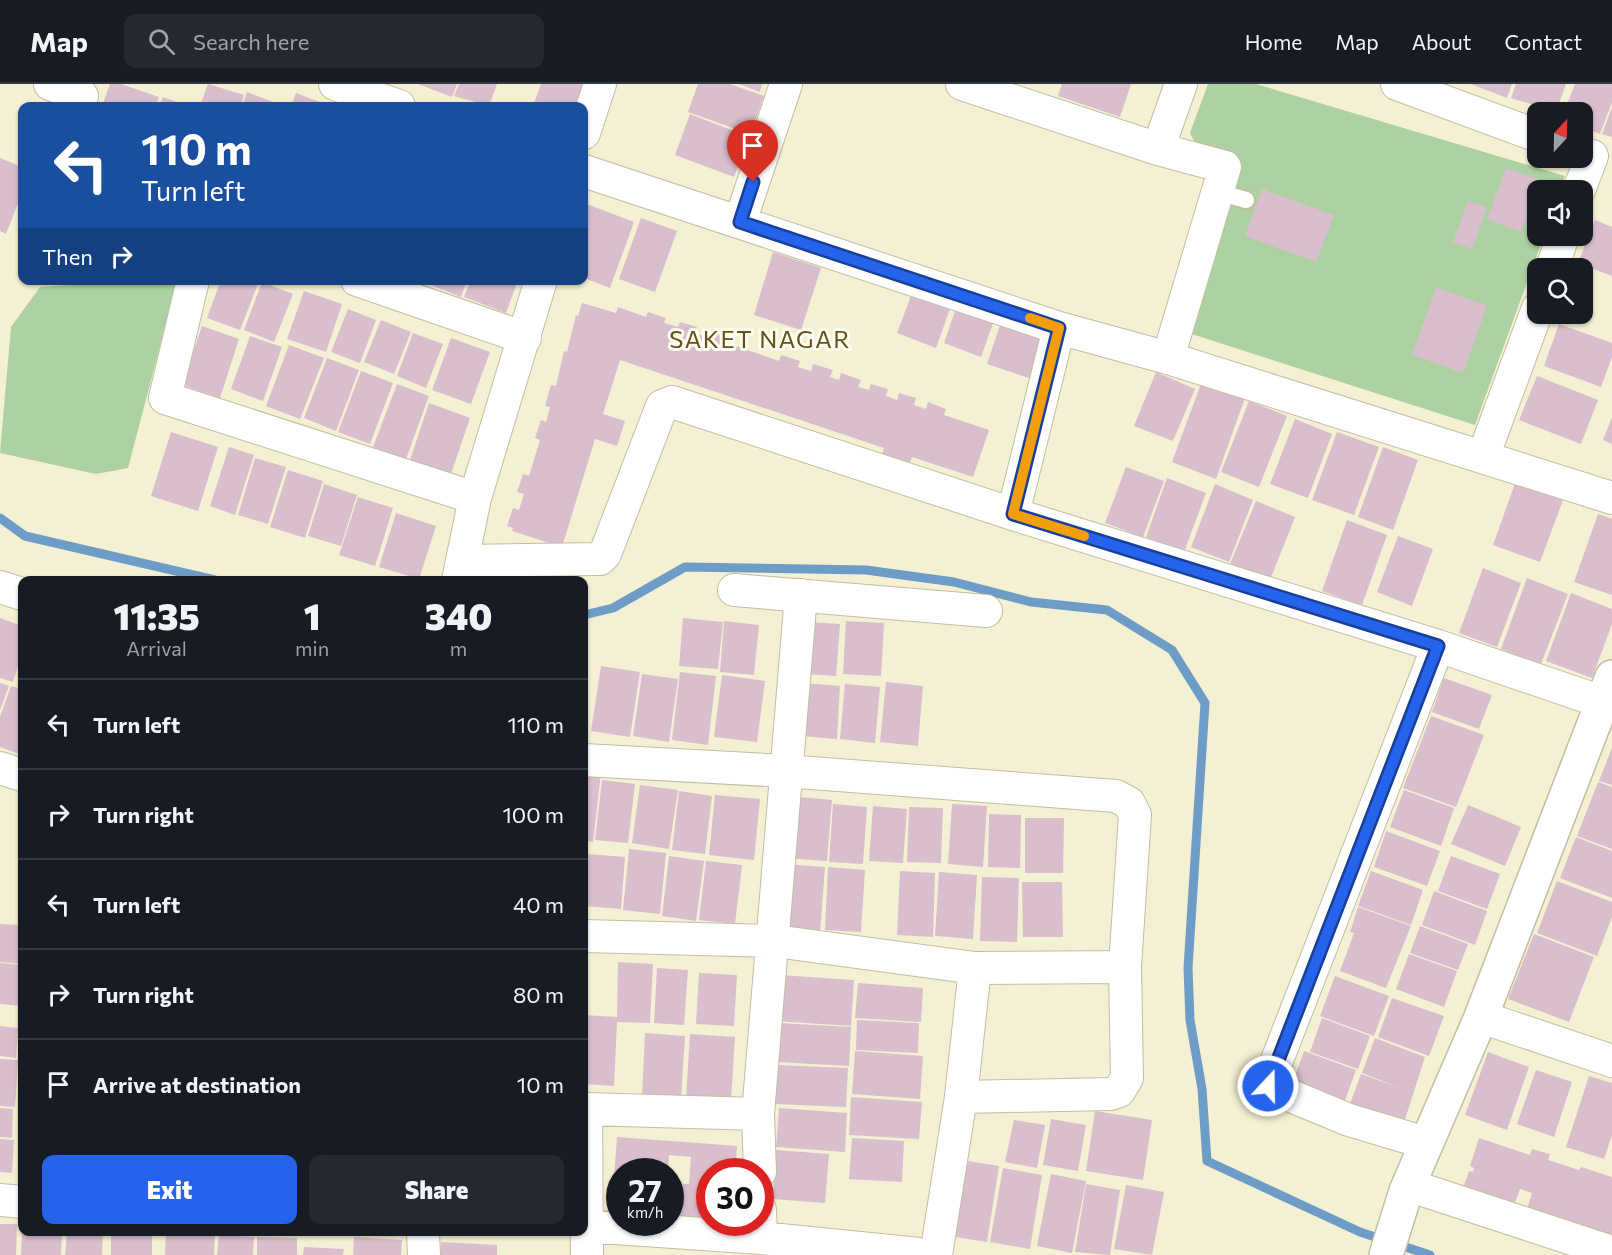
<!DOCTYPE html>
<style>
:root{--surface:#171b24;--page:#242831;--text:#f1f3f6;--muted:#9ea1a6;--line:#363941;--accent:#2563eb}
body{margin:0;font-family:Commissioner,sans-serif;background:var(--page);color:var(--text);height:100vh;display:flex;flex-direction:column;font-size:22px;white-space:nowrap}
*{box-sizing:border-box;margin:0}
p{font-size:20px;color:var(--muted)}
.icon{flex:none;width:33px;height:33px;fill:none;stroke:currentColor;stroke-width:2;stroke-linecap:round;stroke-linejoin:round}
.map{position:relative;flex:1;overflow:hidden}
.details{position:absolute;left:18px;top:492px;width:570px;height:660px;display:flex;flex-direction:column;background:var(--surface);border-radius:12px;box-shadow:0 2px 4px #0004}
.details>*{flex:none}
.top-card{position:absolute;left:18px;top:18px;width:570px;height:183px;border-radius:12px;box-shadow:0 2px 4px #0004;background:#1a4fa0;color:#fff;overflow:hidden}
.needle{width:39px;rotate:22deg}
.buttons{position:absolute;left:1527px;top:18px;display:grid;gap:12px}
.buttons a{display:grid;place-items:center;width:66px;height:66px;border-radius:12px;background:var(--surface);box-shadow:0 2px 4px #0004;font-size:30px}
.speed{position:absolute;left:606px;top:1074px;display:flex;gap:12px;font-size:30px;font-weight:700;text-align:center}
.speed>*{display:grid;place-content:center;width:78px;height:78px;border-radius:50%;background:var(--surface);box-shadow:0 2px 4px #0004;line-height:1}
.speed small{font-size:15px;font-weight:400}
.speed .limit{border:9px solid #d22;background:#fff;color:#111}
.pin{position:absolute;display:grid;place-items:center;width:51px;height:51px;color:#fff;margin:-62px -26px;border-radius:50% 50% 50% 0;rotate:-45deg;box-shadow:0 0 6px #0007}
.pin .icon{rotate:45deg}
.me{position:absolute;width:66px;margin:-33px;rotate:21deg;stroke-linejoin:round;filter:drop-shadow(0 0 4px #0008)}
.turn{display:flex;align-items:center;gap:21px;height:126px;padding:0 24px;font-size:27px}
.turn .icon{width:78px;height:78px;stroke-width:2.5}
.turn b{display:block;font-size:42px;line-height:51px}
.then{display:flex;align-items:center;height:57px;padding:0 24px;background:#0003;gap:12px;font-size:22px}
.eta{display:flex;justify-content:space-evenly;align-items:center;height:102px;text-align:center}
.eta b{font-size:36px;font-weight:800;line-height:42px}
.action{display:flex;gap:12px;margin-top:auto;padding:12px 24px}
.action a{flex:1;height:69px;border-radius:12px;background:var(--accent);color:#fff;font-size:24px;font-weight:800;line-height:69px;text-align:center}
.action a+a{background:var(--page);color:var(--text)}
ul{padding:0;list-style:none}
li{display:flex;align-items:center;gap:18px;height:90px;padding:0 24px;border-top:2px solid var(--line)}
li div{flex:1}
li b{display:block;font-size:22px}
li em{font-style:normal}
header{display:flex;align-items:center;gap:36px;box-sizing:border-box;height:84px;padding:0 30px;background:var(--surface);border-bottom:2px solid var(--line)}
header strong{font-size:28px}
nav{display:flex;gap:33px;margin-inline-start:auto;font-size:21px}
.search{width:420px;height:54px;background:var(--page);display:flex;align-items:center;gap:15px;box-sizing:border-box;padding:0 21px;border-radius:12px;color:var(--muted);font-size:22px}
.map>svg:first-child{display:block}
.green{fill:#add1a0}
.lines{fill:none;stroke-linecap:round;stroke-linejoin:round}
.stream{stroke:#6d9cc7;stroke-width:9}
.building{fill:#d9bece}
.lane-casing{stroke:#c3bea3;stroke-width:20}
.street-casing{stroke:#c3bea3;stroke-width:34}
.secondary-casing{stroke:#c3bea3;stroke-width:36}
.lane{stroke:#fff;stroke-width:16}
.street{stroke:#fff;stroke-width:32}
.secondary{stroke:#fff;stroke-width:33}
.route-casing{stroke:#184099;stroke-width:15}
.route{stroke:#2563eb;stroke-width:10}
.slow{stroke:#f59e0b;stroke-width:10}
.labels{text-anchor:middle;dominant-baseline:central;stroke-width:6;stroke-linejoin:round;paint-order:stroke}
.neighbourhood-label{font-size:24px;letter-spacing:1.5px;fill:#655115;stroke:#fefcf1}
</style>
<header>
<strong>Map</strong>
<div class="search"><svg class="icon" aria-label="search" viewBox="0 0 24 24"><circle cx="10" cy="10" r="6"/><path d="M15 15l6 6"/></svg>Search here</div>
<nav><a>Home</a><a>Map</a><a>About</a><a>Contact</a></nav>
</header>
<div class="map">
<svg width="1612" height="1171" viewBox="0 0 1612 1171">
<rect width="100%" height="100%" fill="#f4f0d3"/>
<path class="green" d="M1208 0H1256L1565 92 1560 106H1538V152H1544L1475 341 1173 244 1214 98 1190 49Z
M129 197H177L128 384 96 390 0 369 11 243 40 203Z"/>
<g class="lines">
<path class="stream" d="M0 434 25 452 215 496
M584 531 613 524 685 483 866 486 954 498 1031 518 1107 526 1172 566 1205 619 1188 884 1190 936 1202 1005 1207 1077 1360 1148 1430 1171"/>
</g>
<path class="building" d="M110 0H121L159 13 156 22H102Z
M208 0 244 11 240 22H200Z
M418 0H457L452 13Z
M459 0H497L489 22 454 12Z
M541 0H592L584 22H533Z
M698 0H730L764 12 750 50 688 28Z
M739 0H762L760 8Z
M1062 0H1131L1120 33 1058 12Z
M1471 0H1512L1507 14Z
M1516 0H1566L1556 28 1511 14Z
M1575 0H1612V18L1600 50 1582 43V28H1564Z
M247 8 284 22H242Z
M296 9 330 22H291Z
M163 13 188 22H159Z
M1612 23V53L1602 50Z
M690 30 749 53 734 93 675 71Z
M0 74 22 83V109L6 150 0 147Z
M1506 84 1541 96 1521 148 1487 135Z
M1262 105 1334 131 1316 178 1245 152Z
M1468 117 1487 123 1472 165 1453 158Z
M584 119 634 138 610 204 584 194Z
M641 134 677 147 655 208 619 195Z
M1595 136 1612 143V192L1578 179Z
M773 168 821 184 801 246 754 231Z
M221 196 259 197 240 246 207 234Z
M419 196H467L461 213Z
M471 196H518L506 229 464 213Z
M262 198 293 210 274 258 244 246Z
M1436 203 1487 222 1463 289 1412 271Z
M914 204 952 219 936 264 897 249Z
M304 207 342 220 326 268 287 255Z
M958 218 996 231 981 273 944 259Z
M582 219 616 229 618 223 646 233 648 228 666 234 664 239 678 243 680 238 697 243 695 249 706 253 708 247 729 254 727 259 779 277 781 271 800 277 798 283 811 287 813 280 833 286 830 293 839 296 841 289 861 296 858 303 869 306 871 300 888 305 886 312 897 316 899 309 916 314 914 321 926 325 928 318 946 325 944 331 989 346 973 393 912 373 906 390 878 381 884 364 620 276 603 330 625 337 617 362 595 355 562 463 512 447 513 444 507 442 513 424 519 426 524 410 517 408 523 390 529 392 540 356 535 354 541 336 546 338 550 323 545 322 551 301 556 302 564 267 567 268 576 231 578 232Z
M348 225 376 236 360 279 331 268Z
M1002 235 1048 250 1032 295 987 280Z
M381 236 411 248 394 290 364 278Z
M1559 240 1612 259V273L1601 303 1544 282Z
M202 242 239 255 220 314 182 301Z
M413 249 443 260 426 304 397 292Z
M250 252 282 263 263 317 231 305Z
M451 254 490 268 471 320 432 306Z
M289 261 324 274 300 335 266 322Z
M327 274 359 286 336 347 304 334Z
M361 287 393 299 370 360 338 348Z
M1156 288 1195 305 1173 357 1134 342Z
M1537 292 1598 316 1581 360 1519 336Z
M1202 297 1245 314 1216 395 1172 378Z
M397 300 429 312 406 375 373 363Z
M1249 317 1287 332 1259 403 1221 388Z
M429 319 470 334 451 390 410 376Z
M1612 333V360L1603 356Z
M1295 335 1332 350 1308 414 1270 400Z
M171 348 218 363 198 427 151 412Z
M1337 348 1379 363 1354 431 1312 416Z
M229 363 254 371 235 431 210 422Z
M1383 363 1418 376 1393 446 1358 433Z
M255 374 286 383 268 440 238 431Z
M1126 383 1164 397 1143 453 1105 439Z
M288 386 323 397 305 454 270 443Z
M1518 391 1566 408 1540 478 1493 461Z
M1167 394 1206 409 1184 468 1146 453Z
M324 400 357 411 341 462 308 452Z
M1215 400 1253 416 1229 478 1191 463Z
M358 413 393 424 375 482 339 471Z
M1256 417 1295 433 1270 496 1230 480Z
M396 429 436 442 419 495 379 483Z
M1598 430 1612 435V511L1574 498Z
M1347 436 1387 451 1362 521 1322 507Z
M1398 452 1433 465 1412 522 1377 508Z
M1483 484 1521 499 1497 563 1459 549Z
M1527 494 1568 510 1541 580 1501 565Z
M1571 509 1612 525V540L1592 594 1546 577Z
M0 534 22 542V569L13 598 0 594Z
M683 534 723 538 718 585 679 582Z
M724 537 759 541 754 591 720 588Z
M846 537 884 539 881 592 843 590Z
M809 538 840 540 836 592 806 590Z
M601 582 640 588 630 653 591 647Z
M680 588 716 592 708 661 672 656Z
M642 590 678 595 669 658 633 652Z
M722 591 765 597 757 658 714 653Z
M1444 594 1492 611 1479 645 1432 628Z
M886 598 923 602 918 662 880 658Z
M0 599 9 602 0 626Z
M803 599 840 602 837 655 799 652Z
M845 600 880 603 875 659 840 655Z
M11 602 22 605V671L0 663V633Z
M1431 632 1484 651 1456 723 1403 704Z
M1612 664V701L1599 697Z
M584 687 601 689 593 758 584 756Z
M602 696 635 700 628 759 595 756Z
M1598 698 1612 703V765L1577 752Z
M640 701 678 706 669 765 632 759Z
M1404 706 1454 724 1441 762 1390 743Z
M679 707 712 712 705 770 672 766Z
M715 711 760 715 754 776 709 771Z
M788 712 832 716 827 777 784 774Z
M833 720 867 723 863 780 829 778Z
M952 720 987 722 983 783 948 780Z
M1468 721 1521 743 1505 782 1451 760Z
M873 722 907 725 903 779 869 777Z
M909 723 943 724 941 779 907 778Z
M989 730 1021 731 1020 784 988 783Z
M1025 734H1064L1063 789H1025Z
M1386 747 1440 767 1427 802 1374 783Z
M1576 753 1612 767V814L1560 794Z
M629 765 666 769 660 830 623 826Z
M588 770 625 773 621 825 585 822Z
M669 772 704 777 696 837 662 832Z
M1451 772 1500 790 1487 825 1438 807Z
M706 777 742 781 735 840 699 836Z
M783 780 825 783 820 848 779 846Z
M828 783 865 786 861 848 825 846Z
M900 787 935 789 933 853 897 851Z
M1371 787 1423 806 1411 841 1358 822Z
M939 788 977 791 973 855 935 852Z
M982 793 1019 794 1017 858 980 857Z
M1557 797 1612 818V833L1597 872 1537 849Z
M1022 798H1062L1063 853H1023Z
M1434 807 1487 827 1475 861 1422 841Z
M1358 823 1411 842 1386 904 1340 887 1354 849 1350 848Z
M0 840 22 841V880L0 878Z
M1420 842 1468 860 1458 886 1410 869Z
M1534 850 1594 873 1569 938 1508 915Z
M1409 870 1457 887 1444 923 1396 905Z
M618 878 653 880 650 939 617 938 614 1002 584 1000V931L617 933Z
M0 879 22 881V922L0 920Z
M657 884 688 886 684 941 654 939Z
M699 889 737 891 734 942 696 940Z
M779 891 854 896 851 942 776 937Z
M1335 892 1389 912 1374 952 1320 932Z
M858 899 923 904 921 938 855 934Z
M1392 914 1444 932 1429 972 1378 953Z
M1322 934 1370 952 1358 985 1310 968Z
M857 936 919 939 918 969 856 966Z
M779 939 851 943 849 982 776 978Z
M0 942 18 944 16 974 0 972Z
M645 949 685 952 681 1015 642 1012Z
M690 950 735 953 731 1017 686 1014Z
M1375 954 1425 973 1400 1051 1346 1031 1361 990 1400 1004 1362 989Z
M855 967 923 972 920 1015 852 1010Z
M1304 967 1356 986 1342 1025 1290 1006Z
M1488 968 1529 983 1507 1046 1465 1031Z
M0 975 18 976 15 1023 0 1022Z
M776 981 848 984 846 1023 774 1020Z
M1536 986 1572 998 1554 1053 1517 1040Z
M1589 992 1612 999V1051L1604 1075 1566 1063Z
M851 1013 922 1018 919 1055 849 1051Z
M0 1024 13 1025 12 1054 0 1053Z
M779 1024 847 1029 845 1068 776 1063Z
M1095 1027 1152 1036 1143 1096 1086 1087Z
M1051 1035 1086 1041 1078 1087 1043 1081Z
M1014 1036 1045 1041 1037 1084 1005 1078Z
M617 1053 737 1062 735 1088H710V1138L670 1139V1099L689 1100 691 1073 669 1071 668 1088H620V1135L611 1134Z
M852 1054 904 1057 902 1098 849 1095Z
M1479 1054 1530 1071 1532 1065 1550 1070 1548 1076 1579 1086 1581 1083 1612 1093V1156L1526 1128 1532 1109 1520 1105 1513 1124 1462 1107 1469 1087 1473 1088 1474 1084 1470 1082Z
M0 1055 14 1056 12 1089 0 1088Z
M776 1066 829 1070 825 1119 773 1115Z
M955 1075 999 1082 987 1158 943 1151Z
M1003 1084 1042 1091 1030 1165 990 1158Z
M1051 1090 1086 1097 1072 1169 1037 1162Z
M1086 1100 1120 1106 1110 1171 1075 1168Z
M1126 1101 1164 1108 1152 1171 1114 1165Z
M0 1140H17L16 1171H0Z
M22 1148H62L61 1171H21Z
M67 1148 103 1149 102 1171H65Z
M111 1148H152V1171H111Z
M166 1148H215L214 1171H165Z
M219 1151 254 1153 253 1171H217Z
M257 1153 297 1154V1171H257Z
M354 1153 402 1156 401 1171H353Z
M441 1158 497 1161V1171H441Z
M304 1163 344 1165 343 1171H303Z"/>
<g class="lines">
<defs>
<path id="lane" d="M1218 108 1246 116"/>
<path id="street" d="M50 0 82 12
M335 0 399 22
M962 0 1158 65 1225 83 1168 274
M1397 0 1538 52
M584 49 600 0
M1158 65 1181 0
M584 87 1059 244 1168 274 1612 414
M1579 106 1592 72
M740 138 786 0
M1552 184 1563 152
M193 196 165 314 475 414
M357 196 525 254
M1059 244 1013 430 1438 562 1602 618
M1483 373 1538 224
M462 477 600 475 605 470 662 322 672 318 1013 430
M458 496 475 414 541 196
M0 503 22 510
M734 506 986 527
M584 676 785 687 1116 712 1129 719 1135 731 1125 883 1127 994 1119 1007 1110 1010 961 1013
M0 684 22 691
M584 852 775 857 975 884 1125 883
M1481 933 1612 977
M1426 1059 1349 1036 1267 1002 1438 562
M760 1088 758 1030 801 511
M1408 1101 1612 1168
M0 1116 22 1118
M760 1126 761 1154
M586 1142 761 1154 929 1171
M423 1148 424 1171
M587 1171 586 1025 758 1030
M936 1171 961 1013 975 884"/>
<path id="secondary" d="M1386 1171 1406 1107 1481 933 1612 593"/>
</defs>
<use href="#lane" class="lane-casing"/>
<use href="#street" class="street-casing"/>
<use href="#secondary" class="secondary-casing"/>
<use href="#lane" class="lane"/>
<use href="#street" class="street"/>
<use href="#secondary" class="secondary"/>
</g>
<g class="lines">
<defs>
<path id="route" d="M753 98 740 138 1059 244 1013 430 1438 562 1268 1002"/>
</defs>
<use href="#route" class="route-casing"/>
<use href="#route" class="route"/>
<path class="slow" d="M1030 234 1059 244 1013 430 1084 452"/>
</g>
<g class="labels">
<g class="neighbourhood-label">
<text x="760" y="254">SAKET NAGAR</text>
</g>
</g>
</svg>
<div class="buttons">
<a><svg class="needle" viewBox="-14 -14 28 28"><path d="M0-13l5 13h-10z" fill="#e53935"/><path d="M0 13l5-13h-10z" fill="#9ea1a6"/></svg></a>
<a><svg class="icon" aria-label="sound" viewBox="0 0 24 24"><path d="M4 9h4l5-4v14l-5-4H4zM17 9q2 3 0 6"/></svg></a>
<a><svg class="icon" aria-label="search" viewBox="0 0 24 24"><circle cx="10" cy="10" r="6"/><path d="M15 15l6 6"/></svg></a>
</div>
<div class="speed"><div>27<small>km/h</small></div><div class="limit">30</div></div>
<div class="pin" style="left:753px;top:98px;background:#d93025"><svg class="icon" aria-label="arrive" viewBox="0 0 24 24"><path d="M6 21V4h12l-3 4 3 4H6"/></svg></div>
<svg class="me" style="left:1268px;top:1002px" viewBox="-20 -20 40 40"><circle r="17" fill="#2563eb" stroke="#fff" stroke-width="3"/><path d="M0-11L8 9 0 5-8 9z" fill="#fff"/></svg>
<div class="top-card">
<div class="turn"><svg class="icon" aria-label="left" viewBox="0 0 24 24"><path d="M17 20v-9H6M10 6l-5 5 5 5"/></svg><div><b>110 m</b>Turn left</div></div>
<div class="then">Then<svg class="icon" aria-label="right" viewBox="0 0 24 24"><path d="M7 20v-9h11M14 6l5 5-5 5"/></svg></div>
</div>
<section class="details">
<div class="eta">
<div><b>11:35</b><p>Arrival</p></div>
<div><b>1</b><p>min</p></div>
<div><b>340</b><p>m</p></div>
</div>
<ul>
<li><svg class="icon" aria-label="left" viewBox="0 0 24 24"><path d="M17 20v-9H6M10 6l-5 5 5 5"/></svg><div><b>Turn left</b></div><em>110 m</em></li>
<li><svg class="icon" aria-label="right" viewBox="0 0 24 24"><path d="M7 20v-9h11M14 6l5 5-5 5"/></svg><div><b>Turn right</b></div><em>100 m</em></li>
<li><svg class="icon" aria-label="left" viewBox="0 0 24 24"><path d="M17 20v-9H6M10 6l-5 5 5 5"/></svg><div><b>Turn left</b></div><em>40 m</em></li>
<li><svg class="icon" aria-label="right" viewBox="0 0 24 24"><path d="M7 20v-9h11M14 6l5 5-5 5"/></svg><div><b>Turn right</b></div><em>80 m</em></li>
<li><svg class="icon" aria-label="arrive" viewBox="0 0 24 24"><path d="M6 21V4h12l-3 4 3 4H6"/></svg><div><b>Arrive at destination</b></div><em>10 m</em></li>
</ul>
<div class="action"><a>Exit</a><a>Share</a></div>
</section>
</div>
